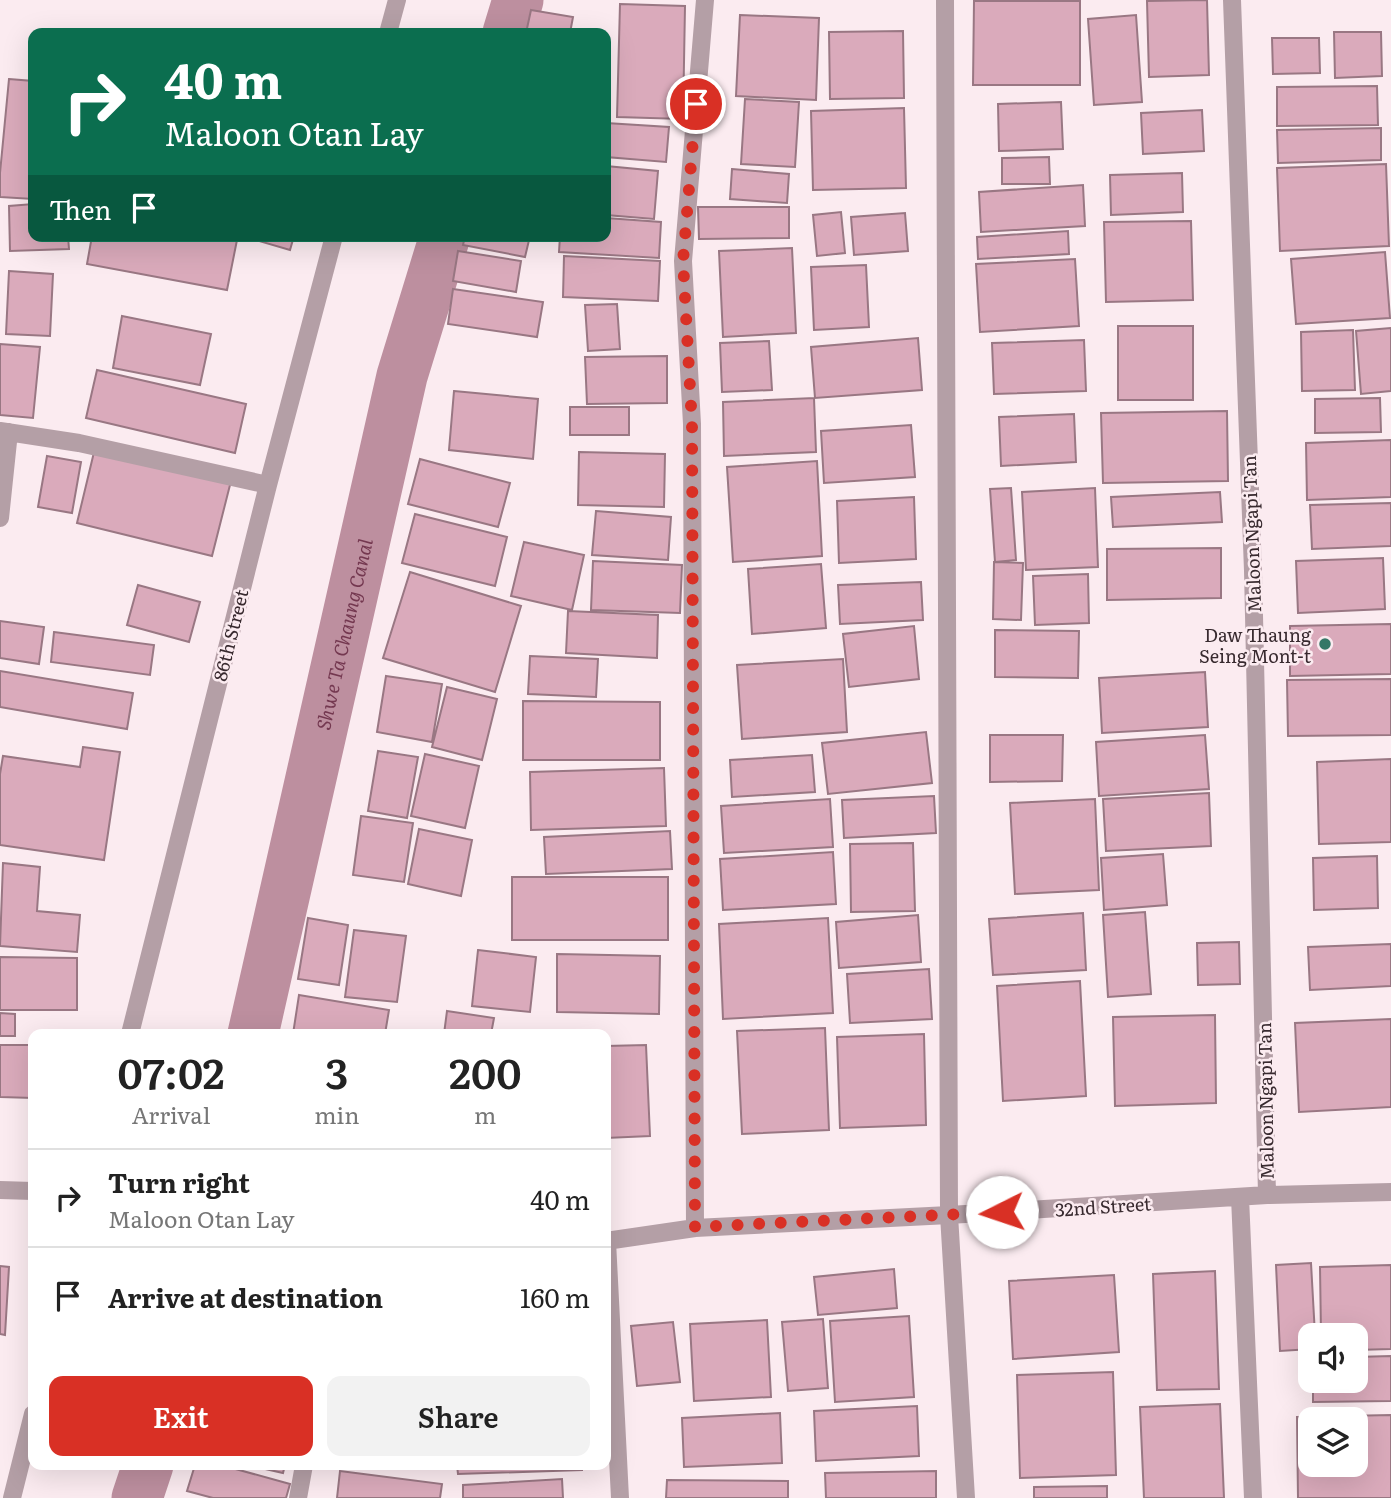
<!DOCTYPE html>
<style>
:root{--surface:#fff;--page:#f2f2f2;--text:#222;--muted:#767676;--line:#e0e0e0;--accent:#d93025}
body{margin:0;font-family:Literata,serif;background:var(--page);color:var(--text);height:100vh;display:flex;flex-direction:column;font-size:26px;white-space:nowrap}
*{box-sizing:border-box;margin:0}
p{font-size:23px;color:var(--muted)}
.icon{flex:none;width:38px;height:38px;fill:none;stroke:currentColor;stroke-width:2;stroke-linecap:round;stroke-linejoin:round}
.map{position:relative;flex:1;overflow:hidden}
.panel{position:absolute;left:28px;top:1029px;width:583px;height:441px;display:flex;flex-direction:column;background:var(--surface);border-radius:14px;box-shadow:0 7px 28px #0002}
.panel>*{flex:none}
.hud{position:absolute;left:28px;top:28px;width:583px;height:214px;border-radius:14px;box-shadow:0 7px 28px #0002;background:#0b6e4f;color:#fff;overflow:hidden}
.controls{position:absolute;left:1298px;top:1323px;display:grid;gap:14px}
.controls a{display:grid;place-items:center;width:70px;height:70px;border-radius:14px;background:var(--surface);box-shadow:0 7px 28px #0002;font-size:35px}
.pin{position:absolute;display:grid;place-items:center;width:60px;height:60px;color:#fff;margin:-30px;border:4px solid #fff;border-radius:50%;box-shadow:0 2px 7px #0007}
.me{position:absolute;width:77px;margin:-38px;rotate:266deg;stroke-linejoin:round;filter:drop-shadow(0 0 5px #0008)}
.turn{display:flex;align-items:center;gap:24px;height:147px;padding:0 21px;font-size:32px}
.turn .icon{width:91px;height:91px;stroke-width:2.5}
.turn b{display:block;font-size:49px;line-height:60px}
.then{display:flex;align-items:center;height:66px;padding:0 21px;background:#0003;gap:14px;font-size:26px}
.eta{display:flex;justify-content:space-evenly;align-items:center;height:119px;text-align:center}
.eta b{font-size:42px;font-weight:600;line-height:49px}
.primary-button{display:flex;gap:14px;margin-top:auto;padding:14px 21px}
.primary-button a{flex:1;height:80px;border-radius:14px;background:var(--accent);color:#fff;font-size:28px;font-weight:600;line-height:80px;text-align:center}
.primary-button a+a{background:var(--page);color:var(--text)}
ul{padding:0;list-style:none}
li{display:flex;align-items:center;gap:21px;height:98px;padding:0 21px;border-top:2px solid var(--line)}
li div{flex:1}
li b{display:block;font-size:26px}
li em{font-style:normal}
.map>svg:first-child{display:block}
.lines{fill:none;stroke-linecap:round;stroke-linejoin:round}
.canal{stroke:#bd8f9f;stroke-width:51}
.building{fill:#daaabb;stroke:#997783;stroke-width:2;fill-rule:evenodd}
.street{stroke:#b49fa6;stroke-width:18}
.route{stroke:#d93025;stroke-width:12;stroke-dasharray:0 21.6}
.poi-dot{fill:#357767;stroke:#fbebf0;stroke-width:2.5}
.labels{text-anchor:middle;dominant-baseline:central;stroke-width:5;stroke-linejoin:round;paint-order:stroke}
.street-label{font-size:18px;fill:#382a2f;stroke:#fbebf0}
.poi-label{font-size:18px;fill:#382a2f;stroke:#fbebf0;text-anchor:end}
.water-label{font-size:19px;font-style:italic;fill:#743850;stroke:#fbebf0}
</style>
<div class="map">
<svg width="1391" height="1498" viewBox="0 0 1391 1498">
<rect width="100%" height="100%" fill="#fbebf0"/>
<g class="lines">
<g class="canal">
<path d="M508 33 518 0"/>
<path id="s1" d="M253 1034 402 376 445 236"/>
<path d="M137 1498 148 1465"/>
</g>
</g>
<path class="building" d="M1207 0 1209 75 1149 77 1147 1Z
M974 1H1080V85H973Z
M620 4 685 6 683 119 617 117Z
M531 10 573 17 570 33H526Z
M740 15 819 18 816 100 736 96Z
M1136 15 1142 102 1094 105 1088 19Z
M903 31 904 98 830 99 829 32Z
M1334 32H1381L1382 76 1335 78Z
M1272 38H1319L1320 73 1273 74Z
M9 79 33 81V199L0 197V173Z
M1377 86 1378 125 1277 126V87Z
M745 99 799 102 795 167 741 164Z
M1061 102 1063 149 999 151 998 104Z
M904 108 906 188 813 190 811 111Z
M1202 110 1204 151 1143 154 1141 113Z
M606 123 669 127 666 162 606 157Z
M1381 128V160L1278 163 1277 130Z
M1049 157 1050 184H1002V158Z
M1386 164 1389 246 1280 251 1277 168Z
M606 166 658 171 654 219 606 215Z
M732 169 789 174 787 203 730 199Z
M1182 173 1183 212 1111 215 1110 175Z
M1083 185 1085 226 981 232 979 192Z
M33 204V236H68L69 249 10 251 9 206Z
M698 207H789V238L699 239Z
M841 212 845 253 817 256 813 215Z
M905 213 908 251 854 255 851 217Z
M606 218 661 222 659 258 559 252 560 236H606Z
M1191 221 1193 300 1106 302 1104 222Z
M1068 231 1069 254 978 259 977 237Z
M92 236H218L237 240 227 290 87 264Z
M242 236H294L290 250Z
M465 236H530L525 257 463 245Z
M792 248 796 333 723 337 719 251Z
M458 251 521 261 516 292 453 281Z
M1385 252 1390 318 1296 324 1291 259Z
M564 256 660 261 658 301 563 297Z
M1075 259 1079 326 980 332 976 264Z
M866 265 869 327 814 330 811 267Z
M9 271 53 274 50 336 6 334Z
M453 289 543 302 537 337 448 324Z
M617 304 620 349 588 351 585 305Z
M122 316 211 334 200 385 113 368Z
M1118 326H1193V400H1118Z
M1391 328V391L1361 394 1356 331Z
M1353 330 1355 390 1302 391 1301 332Z
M918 338 922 390 815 398 811 347Z
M1084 340 1086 391 994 394 992 343Z
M769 341 772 390 722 392 720 343Z
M0 344 40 347 33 418 0 415Z
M667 356V403L587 404 585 357Z
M97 370 246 404 235 453 86 418Z
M454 391 538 399 533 459 449 450Z
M814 398 816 452 724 456 723 402Z
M1380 398 1381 432 1315 433V399Z
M570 407H629V435H570Z
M1227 411 1228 481 1103 483 1101 413Z
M1074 414 1076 462 1001 466 999 417Z
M911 425 915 477 824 483 821 431Z
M1391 440V497L1307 500 1306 443Z
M95 448 231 481 212 556 77 523Z
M579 452 665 454 664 507 578 505Z
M47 456 81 462 72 513 38 507Z
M420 459 510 483 498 527 408 504Z
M817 461 822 556 733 562 727 467Z
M1011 488 1016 560 995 562 990 489Z
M1095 488 1098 567 1026 570 1022 492Z
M1220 492 1222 522 1113 527 1111 497Z
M914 497 916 559 839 563 837 501Z
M1391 503V546L1312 549 1310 505Z
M596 511 671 517 668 560 592 555Z
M415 514 507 537 495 586 402 563Z
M524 542 584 555 572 610 511 596Z
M1221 548V598L1107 600V549Z
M1383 558 1385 609 1298 613 1296 561Z
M593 561 682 565 680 613 591 610Z
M994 562 1023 563 1021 620 993 619Z
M821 564 826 628 752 634 748 569Z
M410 572 521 606 495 692 383 658Z
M1088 574 1089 623 1035 625 1033 576Z
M921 582 923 620 840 624 838 585Z
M138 585 200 602 189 642 127 625Z
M568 611 658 615 657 658 566 653Z
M0 621 44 627 39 664 0 658Z
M1391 624V674L1290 676V626Z
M914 626 919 679 849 687 843 634Z
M995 630 1079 631 1078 678 995 677Z
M54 632 154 645 150 675 51 662Z
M530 656 598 659 596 697 528 694Z
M843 659 847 732 742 739 737 665Z
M0 671 133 693 127 729 0 707Z
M1205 672 1208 727 1102 733 1099 678Z
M386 676 442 684 432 742 377 732Z
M1391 679V735L1288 736 1287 680Z
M447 687 497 699 482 760 432 747Z
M523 701 660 702V760H523Z
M926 732 932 783 828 794 822 743Z
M990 735H1063L1062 781 990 782Z
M1205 735 1209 789 1099 796 1096 742Z
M83 747 120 752 104 860 0 845V774L3 756 80 767Z
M378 751 418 757 407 818 368 811Z
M425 754 479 766 465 828 411 816Z
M812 755 815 792 732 797 730 760Z
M1391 759V842L1319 844 1317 762Z
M664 768 666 826 531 830 530 772Z
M1209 793 1211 846 1106 851 1103 799Z
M934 796 936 833 844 838 842 800Z
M830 799 833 847 724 853 721 806Z
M1095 799 1099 890 1015 894 1010 803Z
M361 816 413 823 404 882 353 875Z
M419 829 472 840 461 896 408 884Z
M670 831 672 869 546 874 544 837Z
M913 843 915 911 851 912 850 844Z
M833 852 836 904 723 910 720 859Z
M1163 854 1167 905 1104 910 1101 858Z
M1377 856 1378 908 1314 910 1313 858Z
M3 863 40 867 37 911 80 915 77 952 0 946Z
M512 877H668V940H512Z
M1145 912 1151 994 1108 997 1103 915Z
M1083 913 1086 970 993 975 989 919Z
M918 915 921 962 839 968 836 922Z
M308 918 348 925 339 985 298 979Z
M828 918 833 1013 723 1019 719 924Z
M354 930 406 936 397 1002 345 997Z
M1239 942 1240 984 1198 985 1197 943Z
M1391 944V986L1310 990 1308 947Z
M478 950 536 957 530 1012 472 1006Z
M557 954 660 956 659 1014 557 1012Z
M0 957 77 958V1010H0Z
M929 969 932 1019 850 1023 847 974Z
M1080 981 1086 1096 1003 1101 997 986Z
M299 995 389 1010 385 1034H293Z
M447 1011 494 1018 491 1034H444Z
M0 1013 15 1014V1036H0Z
M1215 1015 1216 1103 1115 1106 1113 1017Z
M1391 1019V1107L1299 1112 1295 1023Z
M825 1028 829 1130 742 1134 737 1031Z
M924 1034 926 1125 840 1128 837 1037Z
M0 1045H33V1098L0 1097Z
M646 1045 650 1136 606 1138V1046Z
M1311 1263 1315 1335H1311V1349L1280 1351 1276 1265Z
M1391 1265V1349L1356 1350V1335H1321L1320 1267Z
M0 1266 9 1267 5 1335 0 1334Z
M894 1269 897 1308 818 1315 814 1277Z
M1215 1271 1219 1389 1157 1390 1153 1274Z
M1114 1275 1119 1352 1013 1359 1009 1281Z
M909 1316 914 1397 835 1402 830 1321Z
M823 1319 828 1388 788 1391 782 1322Z
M767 1320 771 1397 694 1401 690 1324Z
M673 1322 680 1382 637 1386 631 1326Z
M1391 1356V1401L1313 1402V1381H1356V1357Z
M1113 1372 1116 1475 1020 1478 1017 1375Z
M1220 1404 1224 1498H1144L1140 1407Z
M917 1406 919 1456 816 1461 814 1411Z
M780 1413 782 1463 684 1467 682 1418Z
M1391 1415V1498H1298L1297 1417ZM1311 1419H1356V1465H1311Z
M195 1465H221L290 1484 286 1498H213L187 1491Z
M248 1465H285L283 1473Z
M457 1465H582V1470L458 1474Z
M340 1471 442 1484 440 1498H337Z
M936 1471V1498H826L825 1473Z
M562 1479 563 1498H463V1485Z
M667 1480 788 1481V1498H666Z
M1107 1486V1498H1034V1487Z"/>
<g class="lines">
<path class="street" d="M945 0 949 1215 966 1498
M1232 0 1253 571 1267 1195
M388 33 397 0
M0 431 79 443 268 485
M0 518 9 432
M130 1034 268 485 334 236
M0 1190 33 1191
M1240 1197 1253 1498
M695 1228 692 424 683 261 705 0
M606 1241 695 1228 949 1215 1267 1195 1391 1192
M607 1241 620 1498
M12 1498 33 1414
M298 1498 304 1465"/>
</g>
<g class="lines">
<path class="route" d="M696 104 683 261 692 424 695 1227 1002 1212"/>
</g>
<circle class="poi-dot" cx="1325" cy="644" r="7"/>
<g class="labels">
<g class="street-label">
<text transform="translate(1251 534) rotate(-92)">Maloon Ngapi Tan</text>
<text transform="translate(230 635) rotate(-76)">86th Street</text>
<text transform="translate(1265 1101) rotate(-91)">Maloon Ngapi Tan</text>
<text transform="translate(1103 1206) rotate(-4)">32nd Street</text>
</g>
<g class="poi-label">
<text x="1311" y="634">Daw Thaung<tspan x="1311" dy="21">Seing Mont-t</tspan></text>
</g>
<g class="water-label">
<text stroke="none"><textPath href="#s1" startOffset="410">Shwe Ta Chaung Canal</textPath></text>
</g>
</g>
</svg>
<div class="controls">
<a><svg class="icon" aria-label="sound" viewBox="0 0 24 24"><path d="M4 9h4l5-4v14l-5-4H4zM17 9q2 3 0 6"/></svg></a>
<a><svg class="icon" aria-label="layers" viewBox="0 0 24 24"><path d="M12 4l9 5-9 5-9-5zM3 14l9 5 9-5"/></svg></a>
</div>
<div class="pin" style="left:696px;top:104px;background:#d93025"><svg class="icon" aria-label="arrive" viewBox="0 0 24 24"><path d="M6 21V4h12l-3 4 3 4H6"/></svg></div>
<svg class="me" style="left:1002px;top:1212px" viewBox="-20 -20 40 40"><circle r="19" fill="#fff"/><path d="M0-13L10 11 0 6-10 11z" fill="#d93025"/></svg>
<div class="hud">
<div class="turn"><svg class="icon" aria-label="right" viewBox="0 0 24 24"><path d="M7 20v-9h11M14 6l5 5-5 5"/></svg><div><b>40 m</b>Maloon Otan Lay</div></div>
<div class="then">Then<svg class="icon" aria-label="arrive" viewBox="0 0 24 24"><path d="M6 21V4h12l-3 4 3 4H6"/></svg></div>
</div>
<section class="panel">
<div class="eta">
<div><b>07:02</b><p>Arrival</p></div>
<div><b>3</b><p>min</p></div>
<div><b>200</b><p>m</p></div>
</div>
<ul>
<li><svg class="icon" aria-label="right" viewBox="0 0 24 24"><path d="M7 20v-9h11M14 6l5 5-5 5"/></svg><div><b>Turn right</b><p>Maloon Otan Lay</p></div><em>40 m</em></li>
<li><svg class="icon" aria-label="arrive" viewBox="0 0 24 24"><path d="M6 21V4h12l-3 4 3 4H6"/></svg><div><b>Arrive at destination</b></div><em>160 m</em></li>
</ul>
<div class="primary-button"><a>Exit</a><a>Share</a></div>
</section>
</div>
